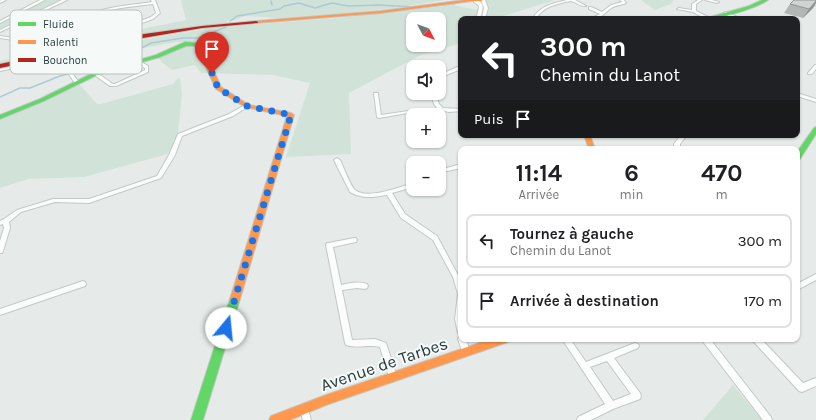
<!DOCTYPE html>
<html lang="fr">
<meta charset="utf-8">
<style>
:root{--surface:#fff;--page:#f6f6f6;--text:#202124;--muted:#757577;--line:#e0e0e0}
body{margin:0;font-family:Karla,sans-serif;background:var(--page);color:var(--text);height:100vh;display:flex;flex-direction:column;font-size:15px;white-space:nowrap}
*{box-sizing:border-box;margin:0}
p{font-size:13px;color:var(--muted)}
.icon{flex:none;width:22px;height:22px;fill:none;stroke:currentColor;stroke-width:2;stroke-linecap:round;stroke-linejoin:round}
.map{position:relative;flex:1;overflow:hidden}
.details{position:absolute;left:458px;top:146px;width:342px;height:196px;display:flex;flex-direction:column;background:var(--surface);border-radius:8px;box-shadow:0 1px 3px #0004}
.details>*{flex:none}
.guide{position:absolute;left:458px;top:16px;width:342px;height:122px;border-radius:8px;box-shadow:0 1px 3px #0004;background:#202124;color:#fff;overflow:hidden}
.needle{width:26px;rotate:131deg}
.tools{position:absolute;left:406px;top:12px;display:grid;gap:8px}
.tools a{display:grid;place-items:center;width:40px;height:40px;border-radius:8px;background:var(--surface);box-shadow:0 1px 3px #0004;font-size:20px}
.pin{position:absolute;display:grid;place-items:center;width:34px;height:34px;color:#fff;margin:-41px -17px;border-radius:50% 50% 50% 0;rotate:-45deg;box-shadow:0 0 4px #0007}
.pin .icon{rotate:45deg}
.me{position:absolute;width:44px;margin:-22px;rotate:17deg;stroke-linejoin:round;filter:drop-shadow(0 0 3px #0008)}
.turn{display:flex;align-items:center;gap:14px;height:84px;padding:0 16px;font-size:18px}
.turn .icon{width:52px;height:52px;stroke-width:2.5}
.turn b{display:block;font-size:28px;line-height:34px}
.then{display:flex;align-items:center;height:38px;padding:0 16px;background:#0003;gap:8px;font-size:15px}
.eta{display:flex;justify-content:space-evenly;align-items:center;height:68px;text-align:center}
.eta b{font-size:24px;font-weight:700;line-height:28px}
ul{padding:0;list-style:none}
li{display:flex;align-items:center;gap:12px;height:54px;margin:0 8px 6px;padding:0 8px;border:2px solid var(--line);border-radius:8px}
li div{flex:1}
li b{display:block;font-size:15px}
li em{font-style:normal}
.map>svg:first-child{display:block}
.green{fill:#d1e3d8;fill-rule:evenodd}
.lines{fill:none;stroke-linecap:round;stroke-linejoin:round}
.stream{stroke:#aacbd6;stroke-width:1.5}
.street-casing{stroke:#c3c8c6;stroke-width:2}
.fast-casing{stroke:#c2c8c6;stroke-width:2}
.slow-casing{stroke:#c2c8c6;stroke-width:2}
.jam-casing{stroke:#c2c8c6;stroke-width:2}
.street{fill:#fbfcfc;fill-rule:evenodd}
.fast{fill:#63d668;fill-rule:evenodd}
.slow{fill:#ff974d;fill-rule:evenodd}
.jam{fill:#b3261e;fill-rule:evenodd}
.wall{fill:#b2b6b5}
.shaded-wall{fill:#919493}
.building{fill:#cfd4d2;stroke:#919493}
.route{stroke:#1a73e8;stroke-width:7;stroke-dasharray:0 12.6}
.labels{text-anchor:middle;dominant-baseline:central;stroke-width:4;stroke-linejoin:round;paint-order:stroke}
.near-street-label{font-size:17px;fill:#253d3a;stroke:#f5f9f8}
.key{fill:#f5f9f8;stroke:#b7c1bf;stroke-width:1}
.key-label{font-size:11px;fill:#253d3a}
</style>
<div class="map">
<svg width="816" height="420" viewBox="0 0 816 420">
<rect width="100%" height="100%" fill="#e6ebe9"/>
<path class="green" d="M45 0H62L0 30V23Z
M181 0H445L395 8 345 13 277 18 245 16 233 21 229 20 226 23 111 40 0 64V61L57 49V46L186 20Z
M486 0H555L494 19H461V43L419 56 349 93 351 154 286 157 310 83 273 75 201 73 195 65 172 70 165 65 158 58 186 46 188 41C149 45 111 55 73 67L57 58 96 48 211 28 338 18 454 5 476 10ZM413 19H439V45H413Z
M641 0H674L671 4 655 10Z
M178 78 180 79 182 93 178 133 168 154 84 177 28 179 0 188V120L49 100 79 84 97 104H101L173 84Z
M733 385 762 420H703Z"/>
<g class="lines">
<path class="stream" d="M271 1 272 5
M422 7 454 4
M230 21 237 16 280 9 284 6 299 3 315 8 332 3 348 6 379 5 415 7
M0 97 20 88H30L60 76 79 71 103 60 134 52 151 43 183 38H198L226 27"/>
<defs>
<path id="street" d="M1 0H6L0 3V1Z
M40 0H45L0 23V21Z
M62 0H67L0 32V30Z
M151 0H155L160 13 153 19 145 22 27 42 0 38V36L27 40 77 31V23C94 6 129 6 152 2ZM153 4 156 13 151 17 143 20 81 31 80 24C96 8 131 7 153 4Z
M474 0C485 1 483 8 481 16L482 17 484 8 481 0H485L488 8 485 19H480L477 16 479 7 478 5 474 2Z
M567 0H575L586 6C580 7 577 2 571 1 571 1 566 2 565 2 553 5 542 8 536 19H532C540 6 553 3 567 0Z
M620 0H624L626 3C622 5 617 5 613 7 604 12 603 19 590 19L600 14 589 9V7H591L602 12 611 5 622 2Z
M698 0H702L696 4V11L708 17V19H706L693 12 677 9 679 8 692 10V4Z
M705 0H712L719 2 717 3Z
M798 0H804L816 3V5Z
M725 12H727L741 19H736L725 14Z
M136 60H138L148 66V72L116 86H110L93 74 97 73 113 84H115L145 70V68L136 62Z
M43 62C67 62 65 65 79 82L75 83C71 78 68 72 64 68 52 58 14 68 0 71V69L24 64Z
M815 65H816V69L812 74H808V73Z
M460 66H461V69L439 78V75Z
M374 93H378V94L381 115 408 111 433 110 437 108 434 104 431 93H435L439 104 443 108 461 109V111L449 112 440 110 433 112 408 113 379 118 377 117Z
M797 93 816 99V102L797 96Z
M245 105H247L249 106 233 116 182 136 175 155 161 178 89 203 55 202 21 212 9 222 10 228 3 251 2 253H0V241L4 228 3 224 0 225V221L4 219 17 210 53 199H89L157 176 169 155 178 134 229 114Z
M681 135H687L680 144V149H674V144Z
M337 158 340 160C343 166 351 187 355 190 367 200 400 187 413 183V187L392 193 405 214 437 236 459 277 461 282V334L458 333 455 319 458 294 453 277 433 240 401 218 387 195 373 197H365L356 195 350 192 334 160Z
M461 164V168L443 172 441 176 439 177V170Z
M354 238H356L357 240 356 242 333 247 341 285C350 283 358 281 367 284L368 286 367 288 365 289 357 288 342 290 352 340 375 339 386 343 397 377 396 380 393 381 390 380 389 377 380 347C369 344 358 349 346 345L345 343 326 245 327 243H329Z
M816 274V280L797 290V284Z
M83 281 85 282 86 284 85 286 0 315V309Z
M461 336V339H466L470 352 469 354 466 356 463 354 458 339 459 337Z
M562 339H570L586 362 635 343 638 344 639 346 638 348 614 358 640 393 641 396 640 399 613 409 591 420H577L578 417 605 404ZM607 361 631 394 613 401 590 367Z
M701 339H710L771 417 772 420H763Z
M752 339H761L803 383 816 378V386L802 392 799 391 753 341Z
M304 404 307 405 311 420H303L300 408 301 405Z"/>
<path id="fast" d="M762 0H768C755 9 719 19 703 19L749 6Z
M185 42 199 43 212 67 211 68H207L195 46H186L160 57 97 75 44 101 0 119V115L40 99 93 73 156 55Z
M816 127V134L800 159H797V152L814 128Z
M235 295 238 296 240 299 203 420H191L230 299 232 296Z"/>
<path id="slow" d="M465 0H483L481 1H472L381 13 256 23 254 22 256 21 381 11Z
M207 66 212 67 221 87 249 105 291 113 294 115 240 299 238 302 235 303 232 302 230 299 287 116 245 107 216 89 206 67Z
M584 135H590L595 149H589Z
M491 339H509L508 342 326 405 290 420H269L271 416 326 395Z"/>
<path id="jam" d="M256 21 258 22V23L202 28 137 39 0 68V64L137 35 202 26Z"/>
</defs>
<use href="#street" class="street-casing"/>
<use href="#fast" class="fast-casing"/>
<use href="#slow" class="slow-casing"/>
<use href="#jam" class="jam-casing"/>
<use href="#street" class="street"/>
<use href="#fast" class="fast"/>
<use href="#slow" class="slow"/>
<use href="#jam" class="jam"/>
</g>
<path class="wall" d="M816 0V3L813 8 803 18 784 13 790 4Z"/>
<path class="shaded-wall" d="M816 1V3L813 8 803 18 809 9Z"/>
<path class="building" d="M794 0H816V1L809 9 790 4Z"/>
<g class="lines">
<path class="route" d="M212 73 218 88 247 106 291 115 226 328"/>
</g>
<g class="labels">
<g class="near-street-label">
<text transform="translate(384 364) rotate(-19)">Avenue de Tarbes</text>
</g>
</g>
<rect x="10" y="10" width="132" height="64" rx="6" class="key"/>
<rect x="18" y="22" width="18" height="4" fill="#63d668"/>
<rect x="18" y="40" width="18" height="4" fill="#ff974d"/>
<rect x="18" y="58" width="18" height="4" fill="#b3261e"/>
<g class="key-label">
<text x="43" y="28">Fluide</text>
<text x="43" y="46">Ralenti</text>
<text x="43" y="64">Bouchon</text>
</g>
</svg>
<div class="tools">
<a><svg class="needle" viewBox="-14 -14 28 28"><path d="M0-13l5 13h-10z" fill="#e53935"/><path d="M0 13l5-13h-10z" fill="#757577"/></svg></a>
<a><svg class="icon" aria-label="sound" viewBox="0 0 24 24"><path d="M4 9h4l5-4v14l-5-4H4zM17 9q2 3 0 6"/></svg></a>
<a>+</a>
<a>−</a>
</div>
<div class="pin" style="left:212px;top:73px;background:#d93025"><svg class="icon" aria-label="arrive" viewBox="0 0 24 24"><path d="M6 21V4h12l-3 4 3 4H6"/></svg></div>
<svg class="me" style="left:226px;top:328px" viewBox="-20 -20 40 40"><circle r="19" fill="#fff"/><path d="M0-13L10 11 0 6-10 11z" fill="#1a73e8"/></svg>
<div class="guide">
<div class="turn"><svg class="icon" aria-label="left" viewBox="0 0 24 24"><path d="M17 20v-9H6M10 6l-5 5 5 5"/></svg><div><b>300 m</b>Chemin du Lanot</div></div>
<div class="then">Puis<svg class="icon" aria-label="arrive" viewBox="0 0 24 24"><path d="M6 21V4h12l-3 4 3 4H6"/></svg></div>
</div>
<section class="details">
<div class="eta">
<div><b>11:14</b><p>Arrivée</p></div>
<div><b>6</b><p>min</p></div>
<div><b>470</b><p>m</p></div>
</div>
<ul>
<li><svg class="icon" aria-label="left" viewBox="0 0 24 24"><path d="M17 20v-9H6M10 6l-5 5 5 5"/></svg><div><b>Tournez à gauche</b><p>Chemin du Lanot</p></div><em>300 m</em></li>
<li><svg class="icon" aria-label="arrive" viewBox="0 0 24 24"><path d="M6 21V4h12l-3 4 3 4H6"/></svg><div><b>Arrivée à destination</b></div><em>170 m</em></li>
</ul>
</section>
</div>
